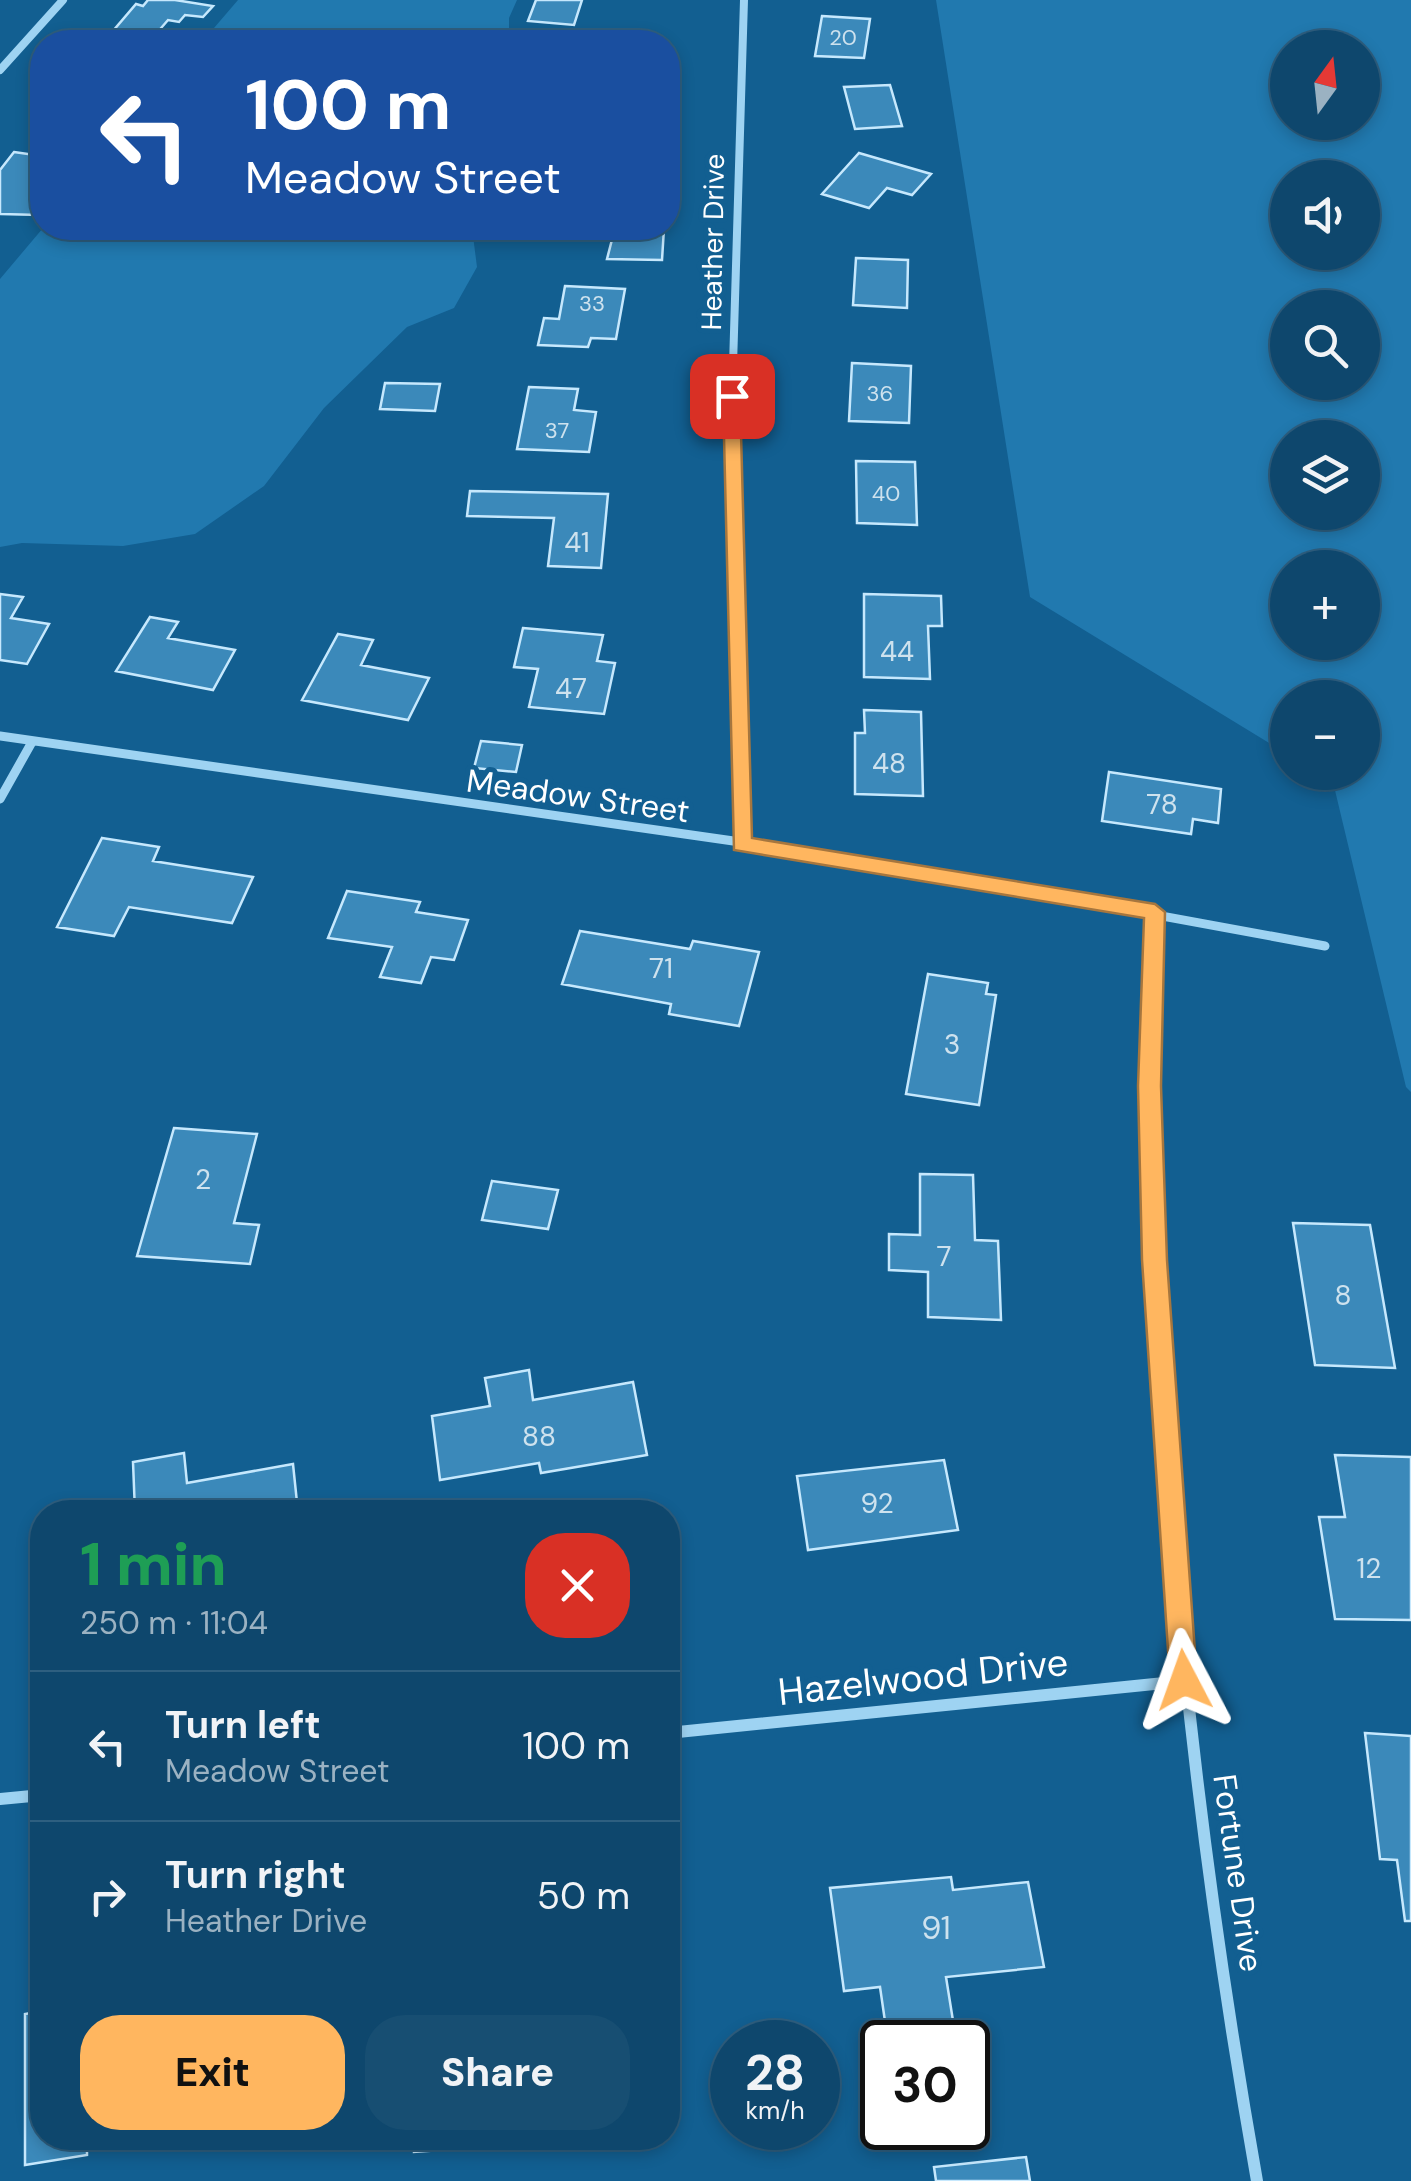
<!DOCTYPE html>
<meta charset="utf-8">
<style>
:root{--surface:#0e476d;--page:#174e72;--text:#f1f3f6;--muted:#9bb2c2;--line:#2e5f80;--accent:#ffb65f}
body{margin:0;font-family:"DM Sans",sans-serif;background:var(--page);color:var(--text);height:100vh;display:flex;flex-direction:column;font-size:38px;white-space:nowrap}
*{box-sizing:border-box;margin:0}
p{font-size:32px;color:var(--muted)}
.icon{flex:none;width:55px;height:55px;fill:none;stroke:currentColor;stroke-width:2;stroke-linecap:round;stroke-linejoin:round}
.map{position:relative;flex:1;overflow:hidden}
.sheet{position:absolute;left:30px;top:1500px;width:650px;height:650px;display:flex;flex-direction:column;background:var(--surface);border-radius:40px;box-shadow:0 5px 15px #0003,0 0 0 2px var(--line)}
.sheet>*{flex:none}
.hud{position:absolute;left:30px;top:30px;width:650px;height:210px;border-radius:40px;box-shadow:0 5px 15px #0003,0 0 0 2px var(--line);background:#1a4fa0;color:#fff;overflow:hidden}
.needle{width:65px;rotate:15deg}
.buttons{position:absolute;left:1270px;top:30px;display:grid;gap:20px}
.buttons a{display:grid;place-items:center;width:110px;height:110px;border-radius:50%;background:var(--surface);box-shadow:0 5px 15px #0003,0 0 0 2px var(--line);font-size:50px}
.speed{position:absolute;left:710px;top:2020px;display:flex;gap:20px;font-size:50px;font-weight:700;text-align:center}
.speed>*{display:grid;place-content:center;width:130px;height:130px;border-radius:50%;background:var(--surface);box-shadow:0 5px 15px #0003,0 0 0 2px var(--line);line-height:1}
.speed small{font-size:25px;font-weight:400}
.speed .limit{border:5px solid #111;border-radius:15px;background:#fff;color:#111}
.pin{position:absolute;display:grid;place-items:center;width:85px;height:85px;color:#fff;margin:-42px;border-radius:20px;box-shadow:0 5px 15px #0006}
.me{position:absolute;width:110px;margin:-55px;rotate:356deg;stroke-linejoin:round;filter:drop-shadow(0 0 8px #0008)}
.turn{display:flex;align-items:center;gap:35px;height:210px;padding:0 50px;font-size:45px}
.turn .icon{width:130px;height:130px;stroke-width:2.5}
.turn b{display:block;font-size:70px;line-height:85px}
.round{display:grid;place-items:center;flex:none;width:105px;height:105px;border-radius:40px;background:var(--page)}
.overview{display:flex;align-items:center;justify-content:space-between;height:170px;padding:0 50px}
h1{font-size:60px;font-weight:800;line-height:75px;color:#1e9e55}
.button{display:flex;gap:20px;margin-top:auto;padding:20px 50px}
.button a{flex:1;height:115px;border-radius:40px;background:var(--accent);color:#111;font-size:40px;font-weight:800;line-height:115px;text-align:center}
.button a+a{background:var(--page);color:var(--text)}
ul{padding:0;list-style:none}
li{display:flex;align-items:center;gap:30px;height:150px;padding:0 50px;border-top:2px solid var(--line)}
li div{flex:1}
li b{display:block;font-size:38px}
li em{font-style:normal}
.map>svg:first-child{display:block}
.green{fill:#2179af;fill-rule:evenodd}
.building{fill:#3b89ba;stroke:#c6e8fd;stroke-width:2.5}
.lines{fill:none;stroke-linecap:round;stroke-linejoin:round}
.minor-far2{stroke:#9ed3f2;stroke-width:8}
.minor-far1{stroke:#9ed3f2;stroke-width:9}
.minor{stroke:#9ed3f2;stroke-width:12}
.route{fill:#ffb65f;stroke:#a6763e;stroke-width:2.5}
.labels{text-anchor:middle;dominant-baseline:central;stroke-width:10;stroke-linejoin:round;paint-order:stroke}
.far-number-label{font-size:22px;fill:#cee2ee}
.far-street-label{font-size:28px;fill:#fff;stroke:#125f91}
.number-label{font-size:28px;fill:#cee2ee}
.street-label{font-size:32px;fill:#fff;stroke:#125f91}
.near-number-label{font-size:32px;fill:#cee2ee}
.near-street-label{font-size:38px;fill:#fff;stroke:#125f91}
</style>
<div class="map">
<svg width="1411" height="2181" viewBox="0 0 1411 2181">
<rect width="100%" height="100%" fill="#125f91"/>
<path class="green" d="M238 0H517L509 18V42H202Z
M936 0H1411V1092L1406 1087 1333 782 1318 773 1362 772V698H1288L1287 754 1030 597ZM1288 48H1362V122H1288ZM1288 178H1362V252H1288ZM1288 308H1362V382H1288ZM1288 438H1362V512H1288ZM1288 568H1362V642H1288Z
M43 228H472L477 267 454 308 407 327 324 408 264 486 195 534 123 546 22 543 0 547V279Z"/>
<path class="building" d="M148 0H175L213 6 203 17 185 15 179 22 168 20 149 42 107 38 136 4 143 6Z
M536 0H582L574 25 528 21Z
M822 16 870 19 864 58 815 56Z
M890 85 902 126 855 129 844 87Z
M14 152 42 156V184L35 195 42 196 40 215 0 214V170Z
M859 153 931 174 912 195 887 188 869 208 822 194Z
M615 228H664L662 260 607 259Z
M856 258 908 260 907 308 853 305Z
M565 286 625 289 616 339 591 338 588 347 538 345 544 318 559 319Z
M852 363 911 366 909 423 849 421Z
M385 383 440 384 435 411 380 409Z
M529 387 578 389 574 410 596 412 589 452 517 449Z
M856 461 915 462 917 525 857 523Z
M470 491 608 494 601 568 548 566 554 518 467 516Z
M0 594 23 597 11 618 49 624 27 664 0 660Z
M864 594 941 596 942 626H928L930 679 864 677Z
M150 617 178 622 168 638 235 650 213 690 116 671Z
M523 628 603 635 597 661 615 663 604 714 529 707 538 669 514 667Z
M338 634 373 640 361 665 429 678 408 720 302 700Z
M864 710 921 712 923 796 855 794V733H865Z
M481 741 522 745 516 772 474 768Z
M1109 772 1221 789 1218 823 1193 819 1191 834 1102 821Z
M102 838 159 847 153 861 253 877 232 923 129 907 114 936 57 927Z
M347 891 420 902 416 912 468 920 454 960 431 957 421 983 380 977 392 947 328 938Z
M580 931 690 949 693 941 759 952 739 1026 669 1014 671 1004 562 984Z
M928 974 988 983 986 994 996 995 979 1105 906 1094Z
M174 1128 257 1134 234 1223 259 1225 250 1264 137 1256Z
M920 1174 973 1175 975 1240 998 1241 1001 1320 928 1317V1272L889 1270V1234L920 1235Z
M492 1181 558 1190 548 1229 482 1220Z
M1293 1223 1370 1225 1395 1368 1315 1365Z
M529 1370 533 1400 633 1382 647 1455 541 1473 539 1463 440 1480 432 1416 490 1406 485 1378Z
M184 1453 187 1483 293 1464 298 1512H135L133 1462Z
M1335 1455 1411 1457V1620L1335 1619 1319 1517H1345Z
M944 1460 958 1530 808 1550 797 1476Z
M1365 1733 1411 1736V1921H1405L1397 1860 1380 1859Z
M951 1877 953 1890 1028 1882 1044 1967 946 1977 954 2027 887 2035 880 1987 844 1991 830 1888Z
M42 2011V2138H87V2155L25 2165V2014Z
M414 2138H484V2147L414 2152Z
M1026 2157 1030 2181H936L934 2167Z"/>
<g class="lines">
<path class="minor-far2" d="M0 70 63 0
M734 552 731 432 744 0"/>
<path class="minor-far1" d="M734 550 741 845
M0 736 824 854 1325 946
M0 799 32 742
M1155 912V1264"/>
<path class="minor" d="M1155 1261C1168 1571 1203 1876 1257 2181
M668 1733 1184 1681
M0 1799 42 1795"/>
</g>
<path class="route" d="M732 390 740 396 752 838 1155 904 1165 912 1161 1086 1167 1260 1197 1680 1193 1690 1184 1694 1174 1690 1170 1680 1142 1260 1138 1086 1144 918 734 850 723 396Z"/>
<g class="labels">
<g class="far-number-label">
<text x="843" y="37">20</text>
<text x="592" y="303">33</text>
<text x="880" y="393">36</text>
<text x="557" y="430">37</text>
<text x="886" y="493">40</text>
</g>
<g class="far-street-label">
<text transform="translate(713 242) rotate(-89)">Heather Drive</text>
</g>
<g class="number-label">
<text x="577" y="542">41</text>
<text x="897" y="651">44</text>
<text x="571" y="688">47</text>
<text x="889" y="763">48</text>
<text x="1162" y="804">78</text>
<text x="661" y="968">71</text>
<text x="952" y="1044">3</text>
<text x="203" y="1179">2</text>
<text x="944" y="1256">7</text>
<text x="1343" y="1295">8</text>
<text x="539" y="1436">88</text>
<text x="877" y="1503">92</text>
<text x="1369" y="1568">12</text>
</g>
<g class="street-label">
<text transform="translate(578 796) rotate(8)">Meadow Street</text>
<text transform="translate(1238 1873) rotate(82)">Fortune Drive</text>
</g>
<g class="near-number-label">
<text x="936" y="1928">91</text>
</g>
<g class="near-street-label">
<text transform="translate(923 1677) rotate(-6)">Hazelwood Drive</text>
</g>
</g>
</svg>
<div class="buttons">
<a><svg class="needle" viewBox="-14 -14 28 28"><path d="M0-13l5 13h-10z" fill="#e53935"/><path d="M0 13l5-13h-10z" fill="#9bb2c2"/></svg></a>
<a><svg class="icon" aria-label="sound" viewBox="0 0 24 24"><path d="M4 9h4l5-4v14l-5-4H4zM17 9q2 3 0 6"/></svg></a>
<a><svg class="icon" aria-label="search" viewBox="0 0 24 24"><circle cx="10" cy="10" r="6"/><path d="M15 15l6 6"/></svg></a>
<a><svg class="icon" aria-label="layers" viewBox="0 0 24 24"><path d="M12 4l9 5-9 5-9-5zM3 14l9 5 9-5"/></svg></a>
<a>+</a>
<a>−</a>
</div>
<div class="speed"><div>28<small>km/h</small></div><div class="limit">30</div></div>
<div class="pin" style="left:732px;top:396px;background:#d93025"><svg class="icon" aria-label="arrive" viewBox="0 0 24 24"><path d="M6 21V4h12l-3 4 3 4H6"/></svg></div>
<svg class="me" style="left:1184px;top:1680px" viewBox="-20 -20 40 40"><path d="M0-17L14 15 0 8-14 15z" fill="#ffb65f" stroke="#fff" stroke-width="4"/></svg>
<div class="hud">
<div class="turn"><svg class="icon" aria-label="left" viewBox="0 0 24 24"><path d="M17 20v-9H6M10 6l-5 5 5 5"/></svg><div><b>100 m</b>Meadow Street</div></div>
</div>
<section class="sheet">
<div class="overview"><div><h1>1 min</h1><p>250 m · 11:04</p></div><a class="round" style="background:#d93025;color:#fff"><svg class="icon" aria-label="close" viewBox="0 0 24 24"><path d="M6 6l12 12M18 6L6 18"/></svg></a></div>
<ul>
<li><svg class="icon" aria-label="left" viewBox="0 0 24 24"><path d="M17 20v-9H6M10 6l-5 5 5 5"/></svg><div><b>Turn left</b><p>Meadow Street</p></div><em>100 m</em></li>
<li><svg class="icon" aria-label="right" viewBox="0 0 24 24"><path d="M7 20v-9h11M14 6l5 5-5 5"/></svg><div><b>Turn right</b><p>Heather Drive</p></div><em>50 m</em></li>
</ul>
<div class="button"><a>Exit</a><a>Share</a></div>
</section>
</div>
